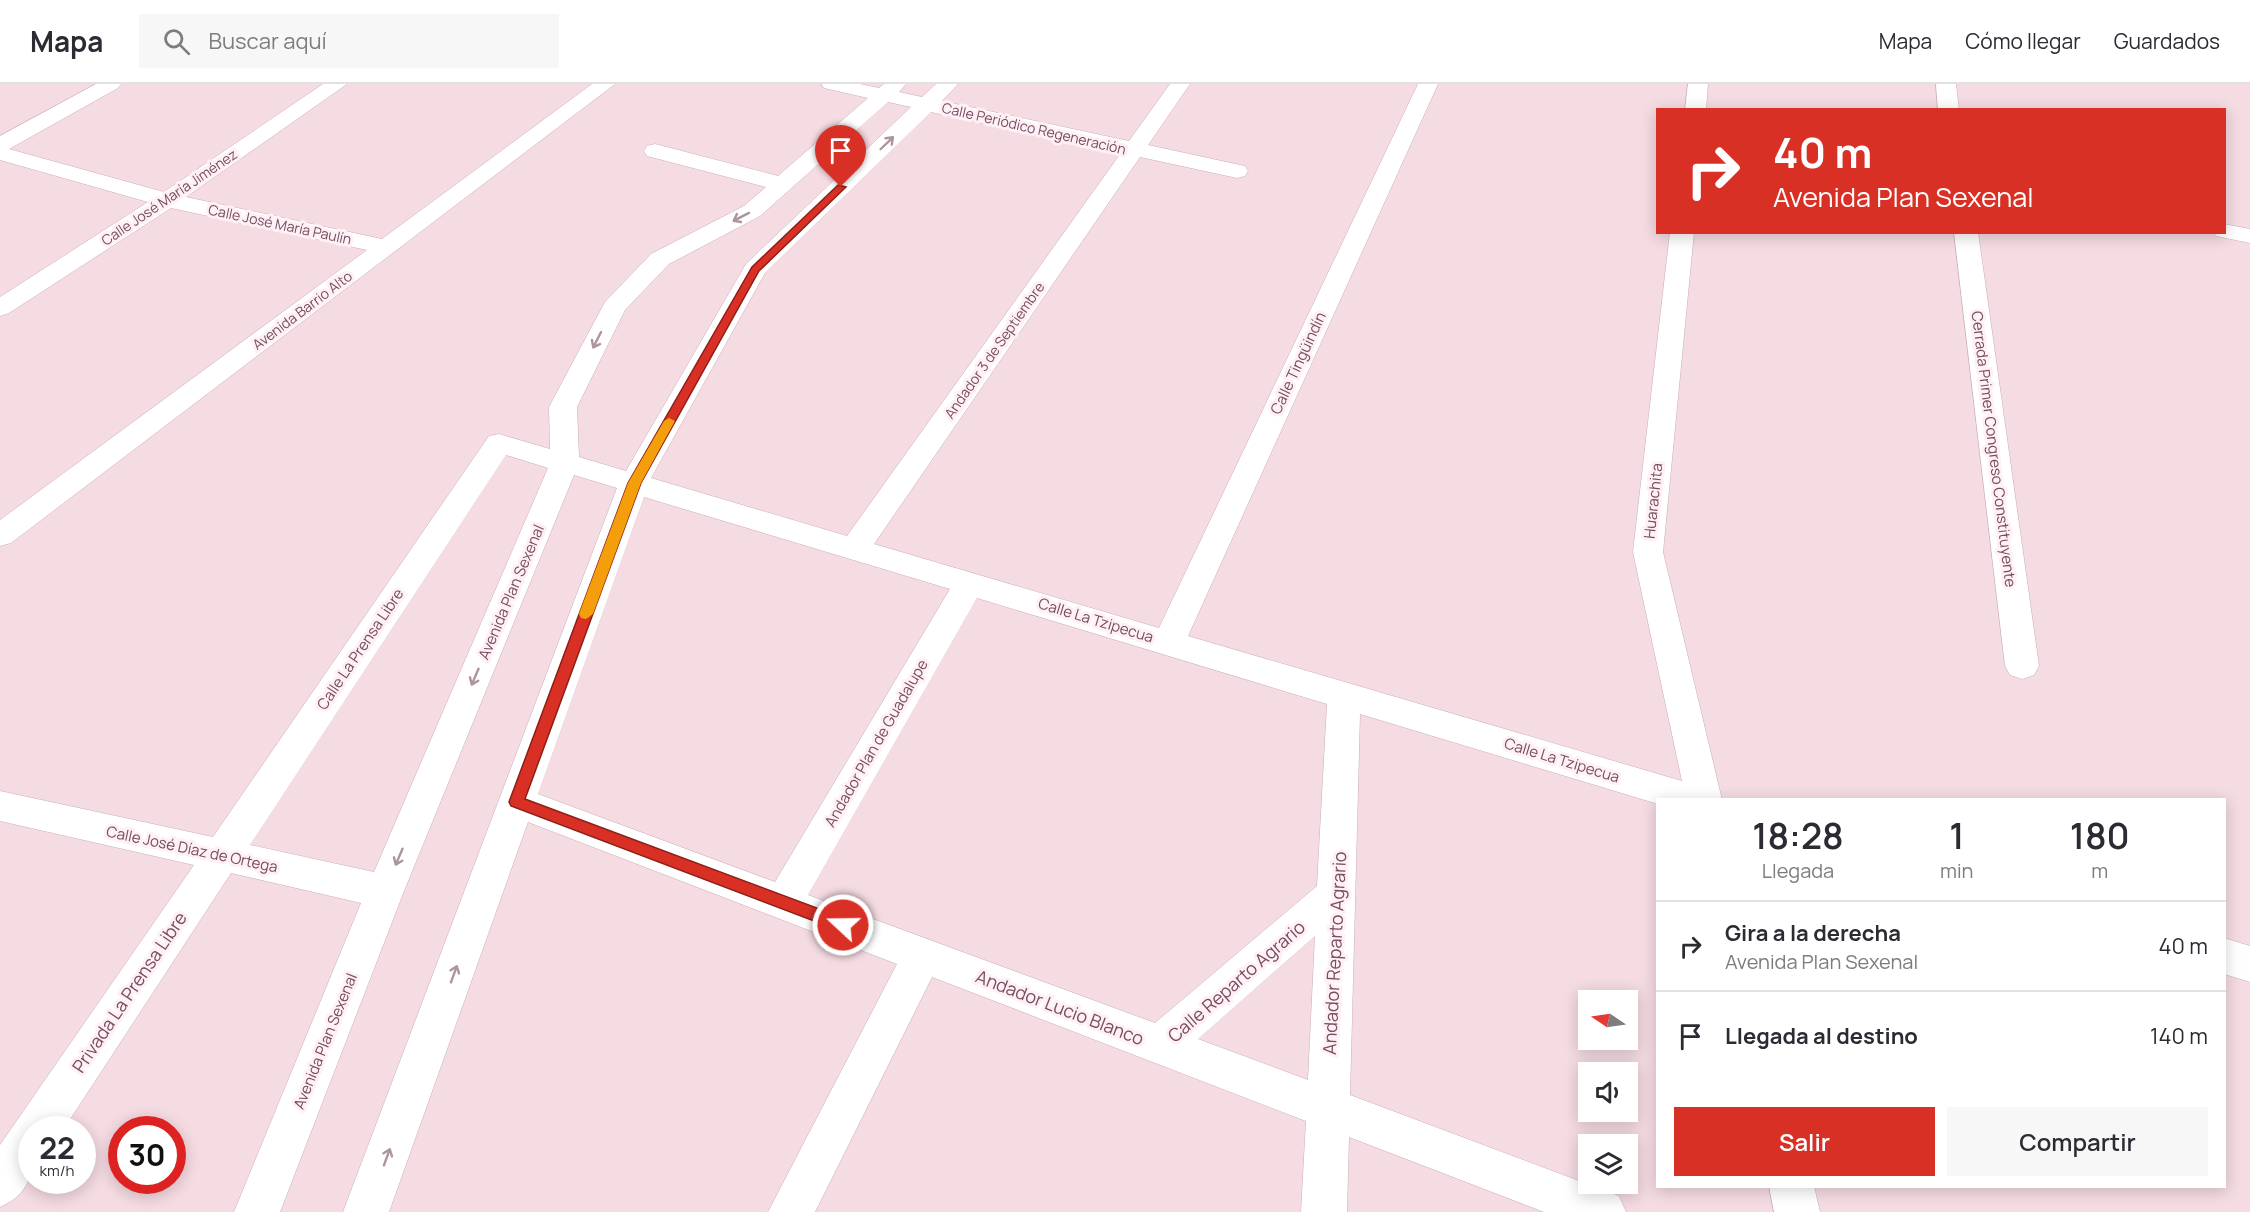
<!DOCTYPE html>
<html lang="es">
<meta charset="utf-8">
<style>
:root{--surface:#fff;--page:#f7f7f7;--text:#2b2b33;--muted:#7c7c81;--line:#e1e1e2;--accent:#d93025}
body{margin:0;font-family:Manrope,sans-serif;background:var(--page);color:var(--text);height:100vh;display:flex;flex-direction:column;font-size:22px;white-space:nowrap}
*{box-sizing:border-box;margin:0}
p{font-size:20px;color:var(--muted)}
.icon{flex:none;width:33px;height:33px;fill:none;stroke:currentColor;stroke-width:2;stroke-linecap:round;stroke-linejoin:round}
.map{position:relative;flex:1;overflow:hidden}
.details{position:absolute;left:1656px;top:714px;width:570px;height:390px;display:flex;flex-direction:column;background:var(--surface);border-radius:0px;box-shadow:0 3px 15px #0003}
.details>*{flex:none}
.hud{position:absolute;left:1656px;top:24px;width:570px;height:126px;border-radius:0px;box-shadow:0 3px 15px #0003;background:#d93025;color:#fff;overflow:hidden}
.needle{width:39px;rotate:283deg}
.controls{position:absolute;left:1578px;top:906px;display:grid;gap:12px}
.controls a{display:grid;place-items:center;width:60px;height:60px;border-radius:0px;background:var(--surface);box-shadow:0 3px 15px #0003;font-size:30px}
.speed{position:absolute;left:18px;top:1032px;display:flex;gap:12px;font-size:30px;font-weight:700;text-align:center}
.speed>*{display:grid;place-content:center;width:78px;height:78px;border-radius:50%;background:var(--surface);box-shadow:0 3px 15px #0003;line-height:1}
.speed small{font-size:15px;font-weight:400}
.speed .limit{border:9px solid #d22;background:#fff;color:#111}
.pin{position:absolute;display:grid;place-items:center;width:51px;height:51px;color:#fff;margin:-62px -26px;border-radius:50% 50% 50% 0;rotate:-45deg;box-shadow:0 0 6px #0007}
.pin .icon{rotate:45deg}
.me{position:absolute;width:66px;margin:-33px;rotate:291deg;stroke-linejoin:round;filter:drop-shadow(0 0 4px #0008)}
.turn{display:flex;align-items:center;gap:21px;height:126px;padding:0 18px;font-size:27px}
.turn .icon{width:78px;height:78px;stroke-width:2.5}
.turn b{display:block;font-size:42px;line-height:51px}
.eta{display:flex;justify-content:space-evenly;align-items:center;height:102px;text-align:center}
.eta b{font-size:36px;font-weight:600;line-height:42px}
.button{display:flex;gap:12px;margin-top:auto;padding:12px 18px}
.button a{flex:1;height:69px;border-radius:0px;background:var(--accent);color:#fff;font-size:24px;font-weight:600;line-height:69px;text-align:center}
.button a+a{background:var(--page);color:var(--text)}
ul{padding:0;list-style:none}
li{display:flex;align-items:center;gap:18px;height:90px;padding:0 18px;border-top:2px solid var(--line)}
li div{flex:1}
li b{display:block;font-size:22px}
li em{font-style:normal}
header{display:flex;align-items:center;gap:36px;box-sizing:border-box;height:84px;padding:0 30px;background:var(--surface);border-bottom:2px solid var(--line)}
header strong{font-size:28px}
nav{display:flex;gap:33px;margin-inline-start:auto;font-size:21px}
.search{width:420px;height:54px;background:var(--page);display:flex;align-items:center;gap:15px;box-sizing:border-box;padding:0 21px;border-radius:0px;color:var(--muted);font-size:22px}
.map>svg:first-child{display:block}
.residential{fill:#f5dbe2;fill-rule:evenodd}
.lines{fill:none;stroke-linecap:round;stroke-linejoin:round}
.minor-casing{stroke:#ccadb9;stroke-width:1}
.minor{fill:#fff;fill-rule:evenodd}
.oneway{stroke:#ad94a0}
.route{fill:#d93025;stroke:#8d1f18;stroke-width:1.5}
.slow{fill:#f59e0b}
.labels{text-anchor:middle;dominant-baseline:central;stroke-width:6;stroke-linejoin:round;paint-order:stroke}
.far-street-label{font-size:14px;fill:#764d61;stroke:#fef0f4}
.street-label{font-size:15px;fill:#764d61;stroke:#fef0f4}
.near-street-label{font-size:18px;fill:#764d61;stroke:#fef0f4}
</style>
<header>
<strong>Mapa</strong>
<div class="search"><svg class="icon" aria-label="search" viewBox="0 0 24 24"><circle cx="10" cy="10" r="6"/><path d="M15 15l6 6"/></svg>Buscar aquí</div>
<nav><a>Mapa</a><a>Cómo llegar</a><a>Guardados</a></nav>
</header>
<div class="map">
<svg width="2250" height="1128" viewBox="0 0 2250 1128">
<rect width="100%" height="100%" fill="#fceaee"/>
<path class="residential" d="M0 0H2250V1128H0ZM1658 26H2224V148H1658ZM1658 716H2224V1102H1658ZM1588 916H1628V956H1588ZM1588 988H1628V1028H1588ZM32 1046H82V1096H32ZM122 1046H172V1096H122ZM1588 1060H1628V1100H1588Z"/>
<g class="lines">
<defs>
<path id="minor" d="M96 0H121L118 4 9 65 164 108 323 0H347L186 113 382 155 592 0H615L11 459 0 462V436L367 166 171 124 9 229 0 232V213L148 118 0 76V52Z
M821 0H860L879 4 884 0H906L899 8 922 13 936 0H958L942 17 1129 57 1170 0H1190L1148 61 1245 82 1248 87 1245 92 1237 94 1140 73 874 460 1159 544 1418 0H1438L1188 552 1682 697 1633 468 1670 148H1694L1663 468 1722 716H1658V720L1360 630 1350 1011 1619 1112 1626 1128H1544L1349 1053 1347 1128H1301L1306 1037 932 893 815 1128H768L897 880 528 738 389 1128H343L617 404 574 391 404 807 280 1128H234L361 819 231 789 63 1046H32C32 1080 37 1107 0 1123V1061L194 781 0 737V707L213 753 489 352 499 350 550 365 549 323 605 218 651 170 744 122 766 103 647 72 644 67 647 62 655 60 778 92 868 14 824 4ZM888 18 911 23 746 180 626 387 579 373 577 323 625 226 669 180 760 132ZM931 28 1121 69 847 452 651 394 765 189ZM506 371 548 384 374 788 250 761ZM644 413 950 505 775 798 538 710ZM977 514 1327 620 1317 802 1155 939 808 811ZM1315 852 1308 996 1198 955Z
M1688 0H1708L1706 26H1685Z
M1936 0H1956L1959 26H1938Z
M2224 140 2250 145V159L2216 152 2213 148H2224Z
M1954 148H1978L2039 582 2034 591 2022 595 2010 591 2005 582Z
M2224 854 2250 862V898L2224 890Z
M1769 1102H1814L1820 1128H1774Z"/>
</defs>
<use href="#minor" class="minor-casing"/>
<use href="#minor" class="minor"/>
</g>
<defs><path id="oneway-shaft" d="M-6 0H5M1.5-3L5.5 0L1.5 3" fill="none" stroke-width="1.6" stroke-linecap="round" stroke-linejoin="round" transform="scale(1.5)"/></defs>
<g class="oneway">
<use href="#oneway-shaft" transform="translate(887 59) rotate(-44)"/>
<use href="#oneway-shaft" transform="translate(741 133) rotate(153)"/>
<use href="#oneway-shaft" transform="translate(597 256) rotate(117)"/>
<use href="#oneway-shaft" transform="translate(475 593) rotate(113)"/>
<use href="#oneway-shaft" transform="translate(399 773) rotate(113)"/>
<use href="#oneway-shaft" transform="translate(454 890) rotate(-70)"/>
<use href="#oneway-shaft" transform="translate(387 1073) rotate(-70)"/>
</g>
<path class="route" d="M838 101 846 103 759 187 641 399 525 715 849 836 851 841 849 846 843 848 511 722 509 718 628 399 752 183Z"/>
<path class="slow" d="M669 334 675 337 641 399 593 530 586 535 581 534 579 530 628 399 664 337Z"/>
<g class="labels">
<g class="far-street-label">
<text transform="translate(1034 44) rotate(13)">Calle Periódico Regeneración</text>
<text transform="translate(169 113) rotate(-34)">Calle José María Jiménez</text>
<text transform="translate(280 140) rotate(12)">Calle José María Paulín</text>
<text transform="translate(302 226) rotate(-37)">Avenida Barrio Alto</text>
<text transform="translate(994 266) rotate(-55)">Andador 3 de Septiembre</text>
</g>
<g class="street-label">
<text transform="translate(1298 279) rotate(-65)">Calle Tingüindín</text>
<text transform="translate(1994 365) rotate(83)">Cerrada Primer Congreso Constituyente</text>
<text transform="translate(1653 417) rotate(-84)">Huarachita</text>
<text transform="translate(511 508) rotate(-67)">Avenida Plan Sexenal</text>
<text transform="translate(1096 536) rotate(17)">Calle La Tzipecua</text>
<text transform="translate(360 565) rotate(-56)">Calle La Prensa Libre</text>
<text transform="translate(876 659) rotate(-60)">Andador Plan de Guadalupe</text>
<text transform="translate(1562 676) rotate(17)">Calle La Tzipecua</text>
<text transform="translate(192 765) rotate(12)">Calle José Díaz de Ortega</text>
<text transform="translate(325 957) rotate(-68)">Avenida Plan Sexenal</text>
</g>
<g class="near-street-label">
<text transform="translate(1334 869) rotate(-87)">Andador Reparto Agrario</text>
<text transform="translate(1236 897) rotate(-41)">Calle Reparto Agrario</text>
<text transform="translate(129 908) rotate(-56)">Privada La Prensa Libre</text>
<text transform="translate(1060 923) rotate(21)">Andador Lucio Blanco</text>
</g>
</g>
</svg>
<div class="controls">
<a><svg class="needle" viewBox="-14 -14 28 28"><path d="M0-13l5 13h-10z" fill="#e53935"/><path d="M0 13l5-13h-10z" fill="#7c7c81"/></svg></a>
<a><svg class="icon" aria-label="sound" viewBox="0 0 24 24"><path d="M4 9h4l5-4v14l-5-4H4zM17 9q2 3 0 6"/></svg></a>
<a><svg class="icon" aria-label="layers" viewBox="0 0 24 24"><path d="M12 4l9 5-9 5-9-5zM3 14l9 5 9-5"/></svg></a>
</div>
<div class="speed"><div>22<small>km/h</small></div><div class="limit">30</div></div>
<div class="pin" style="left:841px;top:103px;background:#d93025"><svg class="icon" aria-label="arrive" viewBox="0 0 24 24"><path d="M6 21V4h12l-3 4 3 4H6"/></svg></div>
<svg class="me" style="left:843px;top:841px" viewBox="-20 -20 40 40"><circle r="17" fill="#d93025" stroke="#fff" stroke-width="3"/><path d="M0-11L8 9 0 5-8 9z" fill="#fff"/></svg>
<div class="hud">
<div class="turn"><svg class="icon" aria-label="right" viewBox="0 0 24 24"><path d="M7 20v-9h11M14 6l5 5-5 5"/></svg><div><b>40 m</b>Avenida Plan Sexenal</div></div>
</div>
<section class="details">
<div class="eta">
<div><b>18:28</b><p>Llegada</p></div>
<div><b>1</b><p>min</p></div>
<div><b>180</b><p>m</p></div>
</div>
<ul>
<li><svg class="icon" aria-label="right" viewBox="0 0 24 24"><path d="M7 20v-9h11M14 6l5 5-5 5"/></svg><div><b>Gira a la derecha</b><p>Avenida Plan Sexenal</p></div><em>40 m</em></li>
<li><svg class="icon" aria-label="arrive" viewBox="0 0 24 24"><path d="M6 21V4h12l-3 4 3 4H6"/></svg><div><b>Llegada al destino</b></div><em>140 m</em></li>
</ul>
<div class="button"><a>Salir</a><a>Compartir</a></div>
</section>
</div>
